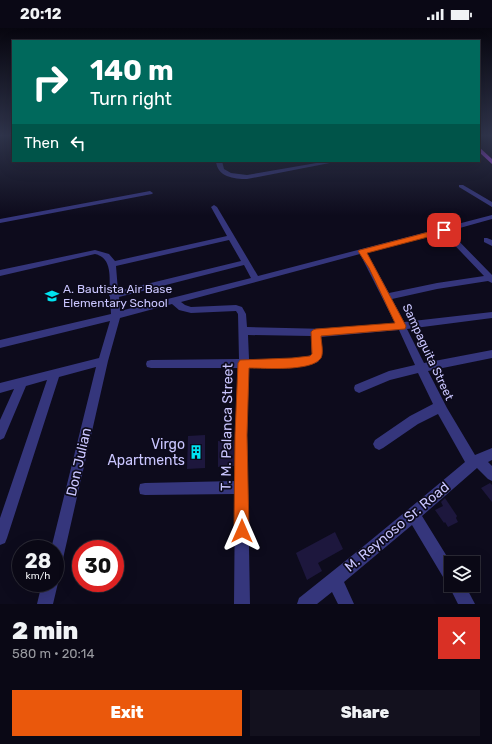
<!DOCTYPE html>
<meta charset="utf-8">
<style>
:root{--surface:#0a0815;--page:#13111e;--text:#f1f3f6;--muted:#999aa0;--line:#2a2934;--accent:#ea580c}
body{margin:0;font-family:Rubik,sans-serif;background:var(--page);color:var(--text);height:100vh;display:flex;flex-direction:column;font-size:15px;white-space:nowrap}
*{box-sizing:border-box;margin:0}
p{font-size:13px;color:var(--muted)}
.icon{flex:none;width:22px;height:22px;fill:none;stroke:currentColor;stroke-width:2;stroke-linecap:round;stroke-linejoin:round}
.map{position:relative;height:576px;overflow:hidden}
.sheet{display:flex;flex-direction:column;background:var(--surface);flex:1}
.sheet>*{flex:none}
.hud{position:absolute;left:12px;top:12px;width:468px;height:122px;border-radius:0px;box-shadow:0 4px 16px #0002,0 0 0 1px var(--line);background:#00695c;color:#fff;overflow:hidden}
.controls{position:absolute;left:444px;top:528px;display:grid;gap:8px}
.controls a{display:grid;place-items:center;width:36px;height:36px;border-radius:0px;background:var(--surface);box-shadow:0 4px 16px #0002,0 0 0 1px var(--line);font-size:20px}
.speed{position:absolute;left:12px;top:512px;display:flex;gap:8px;font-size:20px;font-weight:700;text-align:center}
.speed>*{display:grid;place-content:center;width:52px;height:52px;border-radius:50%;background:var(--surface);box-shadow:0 4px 16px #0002,0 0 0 1px var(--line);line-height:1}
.speed small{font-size:10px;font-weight:400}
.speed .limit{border:6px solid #d22;background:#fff;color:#111}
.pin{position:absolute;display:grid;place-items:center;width:34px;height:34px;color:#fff;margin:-17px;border-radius:8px;box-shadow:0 2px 6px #0006}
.me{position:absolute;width:44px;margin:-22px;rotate:0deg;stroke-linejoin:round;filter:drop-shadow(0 0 3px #0008)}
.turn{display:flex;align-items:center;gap:14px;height:84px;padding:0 12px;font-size:18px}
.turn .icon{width:52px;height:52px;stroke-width:2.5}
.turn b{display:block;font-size:28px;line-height:34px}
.then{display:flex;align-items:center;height:38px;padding:0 12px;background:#0003;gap:8px;font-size:15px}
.round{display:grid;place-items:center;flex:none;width:42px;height:42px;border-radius:0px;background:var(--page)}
.headline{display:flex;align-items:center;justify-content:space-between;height:68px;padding:0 12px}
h1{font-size:24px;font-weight:800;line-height:30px}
.primary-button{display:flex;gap:8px;margin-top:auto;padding:8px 12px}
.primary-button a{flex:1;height:46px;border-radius:0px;background:var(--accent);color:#fff;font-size:16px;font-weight:800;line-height:46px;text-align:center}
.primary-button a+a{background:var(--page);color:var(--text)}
.status{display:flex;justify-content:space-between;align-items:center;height:28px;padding:0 20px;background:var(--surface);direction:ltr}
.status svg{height:11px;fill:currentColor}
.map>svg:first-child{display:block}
.building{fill:#1d173d}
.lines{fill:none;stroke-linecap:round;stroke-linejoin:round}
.minor{fill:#35367c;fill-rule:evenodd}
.major{fill:#b44dff;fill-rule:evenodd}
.route{fill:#ea580c;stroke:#983908}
.labels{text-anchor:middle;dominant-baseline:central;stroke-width:3.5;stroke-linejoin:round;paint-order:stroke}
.poi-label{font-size:12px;fill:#cac6ff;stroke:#0d0b1c;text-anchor:start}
.street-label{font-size:12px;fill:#cac6ff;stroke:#0d0b1c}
.near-street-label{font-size:14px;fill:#cac6ff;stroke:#0d0b1c}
.near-poi-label{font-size:14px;fill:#cac6ff;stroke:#0d0b1c;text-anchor:end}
</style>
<div class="status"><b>20:12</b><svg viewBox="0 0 49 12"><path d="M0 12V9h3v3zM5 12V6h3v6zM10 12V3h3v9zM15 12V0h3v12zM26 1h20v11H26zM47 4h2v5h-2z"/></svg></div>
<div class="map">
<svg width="492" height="576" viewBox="0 0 492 576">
<rect width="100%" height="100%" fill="#0d0b1c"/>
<path class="building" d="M205 407V440L187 441 188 408Z
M234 412V438L218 439V413Z
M490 455 492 457V474L481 460Z
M445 470 457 488 456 490 458 494 448 499 445 494 444 495 435 482 443 478 441 474Z
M335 504 343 521 318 535 322 543 307 552 296 525Z"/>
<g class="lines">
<path class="minor" d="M216 133H222L224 141 231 145 247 147 328 133H340L247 151C234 151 217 149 216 133Z
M459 157H463L492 174V179L459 159Z
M150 163 153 165 152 166 0 195V191Z
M214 177 217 179 258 248 492 187V191L449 203 492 247V255L488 253 437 261 392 271 404 294 492 284V290L407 301 424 335 492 322V330L428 343 447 380 475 427 492 420V432L488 434 492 438V453L488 451 477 440 422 488 451 535V557H465L475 576H458L451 562 449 556 446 554 412 497 344 554 354 576H338L332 564 317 576H297L299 570C355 526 410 480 465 434L438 386 418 396 383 420 379 422 375 420 373 416 375 412 410 388 433 376 418 345 390 352 359 365 355 363 354 360 355 357 389 343 415 337 399 302 321 309 322 327 318 334C296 342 272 340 249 340L247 407 250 576H234L235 466 145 467 140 466 139 461 140 456 145 455 235 453V407L239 340H151L147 339 146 336 147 333 151 332 239 331 238 286 236 283 191 285 179 282 172 276 120 290 108 333 62 535 60 540 55 542V521H51L96 339 59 349 7 510 5 515 0 517V490L47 352 26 358 4 410 0 412V392L14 361 0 365V355L99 330 110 293 0 320V312L111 286 110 269 109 267 110 265C109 250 113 230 95 226L0 248V242L95 222 109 226 115 233 227 208 211 179ZM442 204 484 248 437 255 389 265 367 225ZM229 212 241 233 118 263 116 238ZM360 226 395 295 328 301 247 299 246 286 242 279 236 277 191 279 185 277 181 274ZM244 237 251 250 120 283 119 269ZM248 307 311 308 312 326C303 333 262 331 249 331Z
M484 210H487L492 212V218L484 214Z
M55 549 58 555 53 576H37L42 555H55Z"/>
<path class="major" d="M479 119 492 131V136L479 124Z"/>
</g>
<linearGradient id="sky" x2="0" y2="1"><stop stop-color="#07060f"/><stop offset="0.57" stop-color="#2f344b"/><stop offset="1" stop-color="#2f344b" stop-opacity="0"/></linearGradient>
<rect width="492" height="188" fill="url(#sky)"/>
<path class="route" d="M444 200 447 201V204L367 225 406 298 405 301 321 308C321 314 324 324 321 330 312 344 264 340 249 340L247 407 249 503 246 508 242 510 237 508 234 503 235 407 238 335 240 332 292 330 310 328 312 326 311 304 313 302 316 301 395 295 369 240 358 223 360 222Z"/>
<defs>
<symbol id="school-bare" viewBox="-9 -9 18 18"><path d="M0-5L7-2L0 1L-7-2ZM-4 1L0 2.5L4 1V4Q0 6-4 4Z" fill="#00e4f1" stroke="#0d0b1c" stroke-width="2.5" paint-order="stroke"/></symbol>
<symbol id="building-bare" viewBox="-9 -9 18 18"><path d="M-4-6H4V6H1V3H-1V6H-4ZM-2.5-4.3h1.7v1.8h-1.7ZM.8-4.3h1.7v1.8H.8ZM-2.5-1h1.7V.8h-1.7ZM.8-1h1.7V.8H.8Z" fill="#00e4f1" stroke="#0d0b1c" stroke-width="2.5" paint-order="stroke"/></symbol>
</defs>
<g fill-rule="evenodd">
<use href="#school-bare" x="42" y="258" width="20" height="20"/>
<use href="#building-bare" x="186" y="414" width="20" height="20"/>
</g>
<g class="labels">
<g class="poi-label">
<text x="63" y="261">A. Bautista Air Base<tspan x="63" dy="14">Elementary School</tspan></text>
</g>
<g class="street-label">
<text transform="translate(428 324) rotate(65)">Sampaguita Street</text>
</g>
<g class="near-street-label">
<text transform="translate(227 399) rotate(-89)">T. M. Palanca Street</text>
<text transform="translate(79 434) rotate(-77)">Don Julian</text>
<text transform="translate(397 499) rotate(-40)">M. Reynoso Sr. Road</text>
</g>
<g class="near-poi-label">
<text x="185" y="416">Virgo<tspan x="185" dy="16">Apartments</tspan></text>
</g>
</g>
</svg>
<div class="controls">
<a><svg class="icon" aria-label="layers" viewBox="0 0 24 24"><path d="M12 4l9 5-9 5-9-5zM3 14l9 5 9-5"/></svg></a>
</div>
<div class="speed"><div>28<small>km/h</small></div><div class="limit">30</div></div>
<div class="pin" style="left:444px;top:202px;background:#d93025"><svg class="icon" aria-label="arrive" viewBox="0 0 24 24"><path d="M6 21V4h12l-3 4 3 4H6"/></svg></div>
<svg class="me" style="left:242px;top:503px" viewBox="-20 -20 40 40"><path d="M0-17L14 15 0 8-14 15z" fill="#ea580c" stroke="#fff" stroke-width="4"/></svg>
<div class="hud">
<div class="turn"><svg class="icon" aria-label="right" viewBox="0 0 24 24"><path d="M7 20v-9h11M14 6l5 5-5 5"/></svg><div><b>140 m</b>Turn right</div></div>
<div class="then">Then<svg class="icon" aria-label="left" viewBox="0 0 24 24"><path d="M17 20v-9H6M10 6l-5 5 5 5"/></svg></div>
</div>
</div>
<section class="sheet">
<div class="headline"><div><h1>2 min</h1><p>580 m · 20:14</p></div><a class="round" style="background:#d93025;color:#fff"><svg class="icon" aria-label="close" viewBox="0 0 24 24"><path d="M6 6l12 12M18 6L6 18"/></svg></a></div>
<div class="primary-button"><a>Exit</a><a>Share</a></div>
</section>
